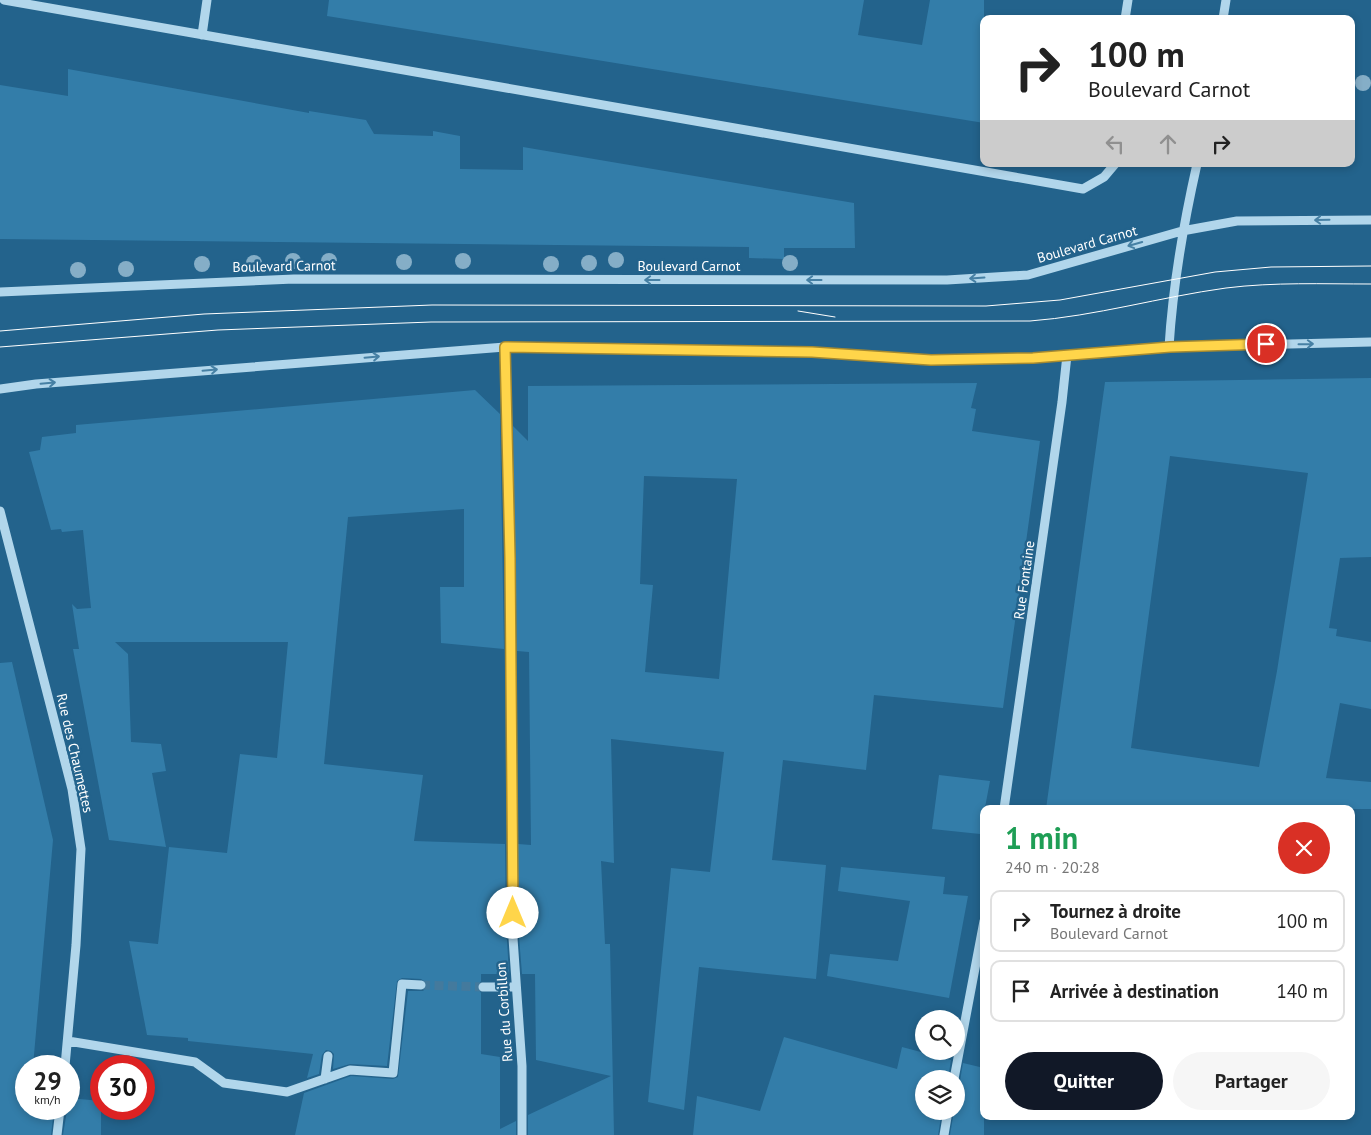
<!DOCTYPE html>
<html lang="fr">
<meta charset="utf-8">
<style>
:root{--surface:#fff;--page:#f6f6f6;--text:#222;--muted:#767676;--line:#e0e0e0;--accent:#111827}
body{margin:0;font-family:"PT Sans",sans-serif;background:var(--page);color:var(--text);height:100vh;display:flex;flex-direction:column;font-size:19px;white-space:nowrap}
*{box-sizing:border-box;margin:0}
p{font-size:16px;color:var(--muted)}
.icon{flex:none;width:28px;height:28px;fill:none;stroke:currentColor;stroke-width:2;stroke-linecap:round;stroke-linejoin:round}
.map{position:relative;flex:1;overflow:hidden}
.details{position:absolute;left:980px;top:805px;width:375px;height:315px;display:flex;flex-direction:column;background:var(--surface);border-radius:10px;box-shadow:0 2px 8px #0003}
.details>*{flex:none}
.hud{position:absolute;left:980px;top:15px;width:375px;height:152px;border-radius:10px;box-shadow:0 2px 8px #0003;background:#fff;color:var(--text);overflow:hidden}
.controls{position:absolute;left:915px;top:1010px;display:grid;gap:10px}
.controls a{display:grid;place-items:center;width:50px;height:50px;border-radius:50%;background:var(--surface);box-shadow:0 2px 8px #0003;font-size:25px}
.speed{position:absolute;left:15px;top:1055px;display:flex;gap:10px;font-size:25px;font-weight:700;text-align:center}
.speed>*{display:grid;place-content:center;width:65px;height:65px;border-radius:50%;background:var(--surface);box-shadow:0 2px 8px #0003;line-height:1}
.speed small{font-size:12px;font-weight:400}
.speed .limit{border:8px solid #d22;background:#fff;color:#111}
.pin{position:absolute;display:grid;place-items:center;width:42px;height:42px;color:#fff;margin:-21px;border:2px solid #fff;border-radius:50%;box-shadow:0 1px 5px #0007}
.me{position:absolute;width:55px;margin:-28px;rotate:0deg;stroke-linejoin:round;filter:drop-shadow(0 0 4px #0008)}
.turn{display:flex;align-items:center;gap:18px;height:105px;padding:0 25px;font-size:22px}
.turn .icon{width:65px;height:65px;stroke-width:2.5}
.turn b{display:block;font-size:35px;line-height:42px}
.lanes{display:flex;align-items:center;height:48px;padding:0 25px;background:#0003;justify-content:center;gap:25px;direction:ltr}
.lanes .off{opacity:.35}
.round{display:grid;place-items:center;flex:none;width:52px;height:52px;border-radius:26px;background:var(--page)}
.overview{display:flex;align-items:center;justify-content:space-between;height:85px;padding:0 25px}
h1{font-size:30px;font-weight:800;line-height:38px;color:#1e9e55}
.cta{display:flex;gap:10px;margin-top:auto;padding:10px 25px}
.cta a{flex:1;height:58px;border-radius:30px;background:var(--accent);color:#fff;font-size:20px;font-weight:800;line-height:58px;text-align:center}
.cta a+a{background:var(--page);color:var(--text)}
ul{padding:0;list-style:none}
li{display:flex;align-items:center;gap:15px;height:62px;margin:0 10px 8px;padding:0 15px;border:2px solid var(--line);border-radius:10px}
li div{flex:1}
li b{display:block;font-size:19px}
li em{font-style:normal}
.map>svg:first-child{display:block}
.building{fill:#337da9;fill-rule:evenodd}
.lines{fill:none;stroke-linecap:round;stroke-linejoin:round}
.minor-tunnel{stroke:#447a9d;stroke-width:9;stroke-dasharray:9 4.5;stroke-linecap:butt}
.minor{stroke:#b1d6eb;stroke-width:9}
.tram{stroke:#fff;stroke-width:1}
.tree{fill:#85aec7}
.oneway{stroke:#4680a4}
.route-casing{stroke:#a68a30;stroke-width:12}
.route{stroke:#ffd54a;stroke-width:9}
.labels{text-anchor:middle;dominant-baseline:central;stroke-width:5;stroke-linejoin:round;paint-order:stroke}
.street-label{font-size:14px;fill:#fff;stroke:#23638c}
</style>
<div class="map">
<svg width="1371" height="1135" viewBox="0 0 1371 1135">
<rect width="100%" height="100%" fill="#23638c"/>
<path class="building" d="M329 0H864L858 35 922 45 930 0H984V123L327 16Z
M68 69 309 113V111L366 120 374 134 433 136V131L460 136V169L523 170V147L854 203 855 248H784V259L749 258V247L0 239V85L68 96Z
M1371 378V557L1340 558 1329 628 1337 629 1336 636 1371 642V709L1340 703 1326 778 1371 782V809H1046L1105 382ZM1170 456 1308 473 1277 671 1259 767 1131 748Z
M977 383 971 408 976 409 972 431 1040 441 1003 708 874 695 866 770 783 760 772 860 826 865 816 979 699 967 684 1110 648 1102 671 868 710 872 724 752 611 739 614 863 601 861 605 944H610L614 1135H528V1115L611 1076 536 1060 535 974H522L518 924V844L531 845 529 652 517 651 513 426 528 441V386ZM644 476 737 479 719 679 645 672 653 585 640 584Z
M475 390 500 414 504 649 441 643 440 587H464V509L348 517 324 764 423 775 414 841 505 844 506 924 509 974H481V981L477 987 481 993V1054L500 1057V1129L516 1121V1135H295L304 1093 351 1076 393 1079 398 1077 408 991H423L426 988 427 983 421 979 402 978 397 981 387 1066 350 1064 333 1069 334 1054 331 1051 326 1050 322 1055 319 1074 307 1078 313 1054 188 1041V1038L147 1035 129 941 158 944 169 847 227 853 240 754 277 758 288 642H115L128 654 131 742 161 744 166 771 152 773 166 847 109 840 73 649H79L72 604 77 609 91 608 83 530 62 532 61 529 51 530 29 452 40 450 42 437 76 433V425Z
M12 662 53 840 33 1066H26V1109H54L51 1135H0V663Z
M939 775 990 781 980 834 932 829Z
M841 867 945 877 943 894 968 896 949 998 827 976 830 954 898 961 910 901 838 891Z
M784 1037 897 1069 902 1047 951 1060 948 1079H924V1111H942L938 1135H693L697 1096 760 1111Z
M963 1063 984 1068V1135H950L954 1111H956V1085L960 1081Z
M69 1098 101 1101V1135H63Z"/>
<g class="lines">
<path class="minor-tunnel" d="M421 985 483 987"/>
<path class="minor" d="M4 0 1083 189 1104 177 1115 164
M1125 19 1128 0
M1223 19 1226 0
M202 35 207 0
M0 292 294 279 947 280 1028 275 1182 231 1237 221 1371 220
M505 347 510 558 512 924 522 1066V1135
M1169 347C1173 283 1183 226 1197 164
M0 389 36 384 505 347 812 352 931 360 1033 358 1169 347 1371 342
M0 511 72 789 81 849 76 945 65 1066
M1004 809 1062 402 1067 355
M483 987H515
M68 1041 195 1062 224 1083 287 1092 350 1070 393 1073 402 984 421 985
M325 1079 328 1056
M954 1079 984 921
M57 1135 60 1109
M944 1135 948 1111"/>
<path class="tram" d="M798 311 835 317
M0 331 204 314 432 305 986 306 1060 300 1215 272 1271 267 1371 266
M0 347 218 330 431 322 1030 321C1096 316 1160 297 1226 288 1274 282 1323 284 1371 284"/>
</g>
<g class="tree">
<circle cx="1363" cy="83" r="8"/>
<circle cx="616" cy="260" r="8"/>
<circle cx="293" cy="261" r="8"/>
<circle cx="329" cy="261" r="8"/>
<circle cx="463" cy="261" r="8"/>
<circle cx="404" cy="262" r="8"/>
<circle cx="254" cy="263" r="8"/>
<circle cx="589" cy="263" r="8"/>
<circle cx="790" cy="263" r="8"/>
<circle cx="202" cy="264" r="8"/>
<circle cx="551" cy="264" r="8"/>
<circle cx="126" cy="269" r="8"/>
<circle cx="78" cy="270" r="8"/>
</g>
<defs><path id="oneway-shaft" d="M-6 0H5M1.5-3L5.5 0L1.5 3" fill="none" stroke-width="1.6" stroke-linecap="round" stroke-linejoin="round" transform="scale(1.25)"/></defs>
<g class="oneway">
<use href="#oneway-shaft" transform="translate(1322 220) rotate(179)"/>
<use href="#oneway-shaft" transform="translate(1135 244) rotate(164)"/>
<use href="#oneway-shaft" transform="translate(977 278) rotate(176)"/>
<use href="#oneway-shaft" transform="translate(652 280) rotate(-180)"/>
<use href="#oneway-shaft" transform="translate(814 280) rotate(-180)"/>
<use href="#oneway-shaft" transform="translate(1306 344) rotate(-1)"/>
<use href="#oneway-shaft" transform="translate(372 357) rotate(-5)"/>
<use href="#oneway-shaft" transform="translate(210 370) rotate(-5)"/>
<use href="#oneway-shaft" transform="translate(48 383) rotate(-5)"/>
</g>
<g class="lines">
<defs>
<path id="route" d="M513 913 510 558 505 347 812 352 931 360 1033 358 1170 347 1266 344"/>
</defs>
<use href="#route" class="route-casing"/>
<use href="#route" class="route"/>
</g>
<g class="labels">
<g class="street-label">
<text transform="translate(1087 244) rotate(-16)">Boulevard Carnot</text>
<text transform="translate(284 266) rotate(-1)">Boulevard Carnot</text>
<text x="689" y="266">Boulevard Carnot</text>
<text transform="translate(1024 580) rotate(-82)">Rue Fontaine</text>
<text transform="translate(75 753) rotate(77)">Rue des Chaumettes</text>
<text transform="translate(504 1012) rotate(-94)">Rue du Corbillon</text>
</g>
</g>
</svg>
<div class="controls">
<a><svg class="icon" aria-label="search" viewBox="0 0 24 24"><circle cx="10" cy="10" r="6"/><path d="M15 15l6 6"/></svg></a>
<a><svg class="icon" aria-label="layers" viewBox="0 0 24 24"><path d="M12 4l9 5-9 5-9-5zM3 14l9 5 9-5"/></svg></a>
</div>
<div class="speed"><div>29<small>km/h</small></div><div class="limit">30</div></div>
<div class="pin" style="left:1266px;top:344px;background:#d93025"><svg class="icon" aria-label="arrive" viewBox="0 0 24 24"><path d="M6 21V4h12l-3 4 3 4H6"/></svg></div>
<svg class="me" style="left:513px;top:913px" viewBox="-20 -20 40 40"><circle r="19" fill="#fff"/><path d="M0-13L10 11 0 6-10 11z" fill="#ffd54a"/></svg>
<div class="hud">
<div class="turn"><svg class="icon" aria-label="right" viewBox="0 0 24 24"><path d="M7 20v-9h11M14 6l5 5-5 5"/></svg><div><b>100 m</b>Boulevard Carnot</div></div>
<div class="lanes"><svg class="icon off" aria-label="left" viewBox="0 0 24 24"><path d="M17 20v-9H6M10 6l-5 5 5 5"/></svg><svg class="icon off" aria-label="ahead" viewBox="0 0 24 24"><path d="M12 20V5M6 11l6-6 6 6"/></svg><svg class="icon" aria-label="right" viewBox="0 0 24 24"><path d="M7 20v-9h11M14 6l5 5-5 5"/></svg></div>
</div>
<section class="details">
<div class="overview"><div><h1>1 min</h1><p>240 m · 20:28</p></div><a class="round" style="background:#d93025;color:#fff"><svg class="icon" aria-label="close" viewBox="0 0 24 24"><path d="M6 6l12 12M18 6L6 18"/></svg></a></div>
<ul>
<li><svg class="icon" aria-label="right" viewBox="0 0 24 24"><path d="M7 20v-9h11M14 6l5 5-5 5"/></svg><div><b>Tournez à droite</b><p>Boulevard Carnot</p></div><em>100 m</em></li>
<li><svg class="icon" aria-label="arrive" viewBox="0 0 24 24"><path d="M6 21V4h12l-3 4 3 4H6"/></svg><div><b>Arrivée à destination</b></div><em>140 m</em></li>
</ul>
<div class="cta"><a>Quitter</a><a>Partager</a></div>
</section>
</div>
